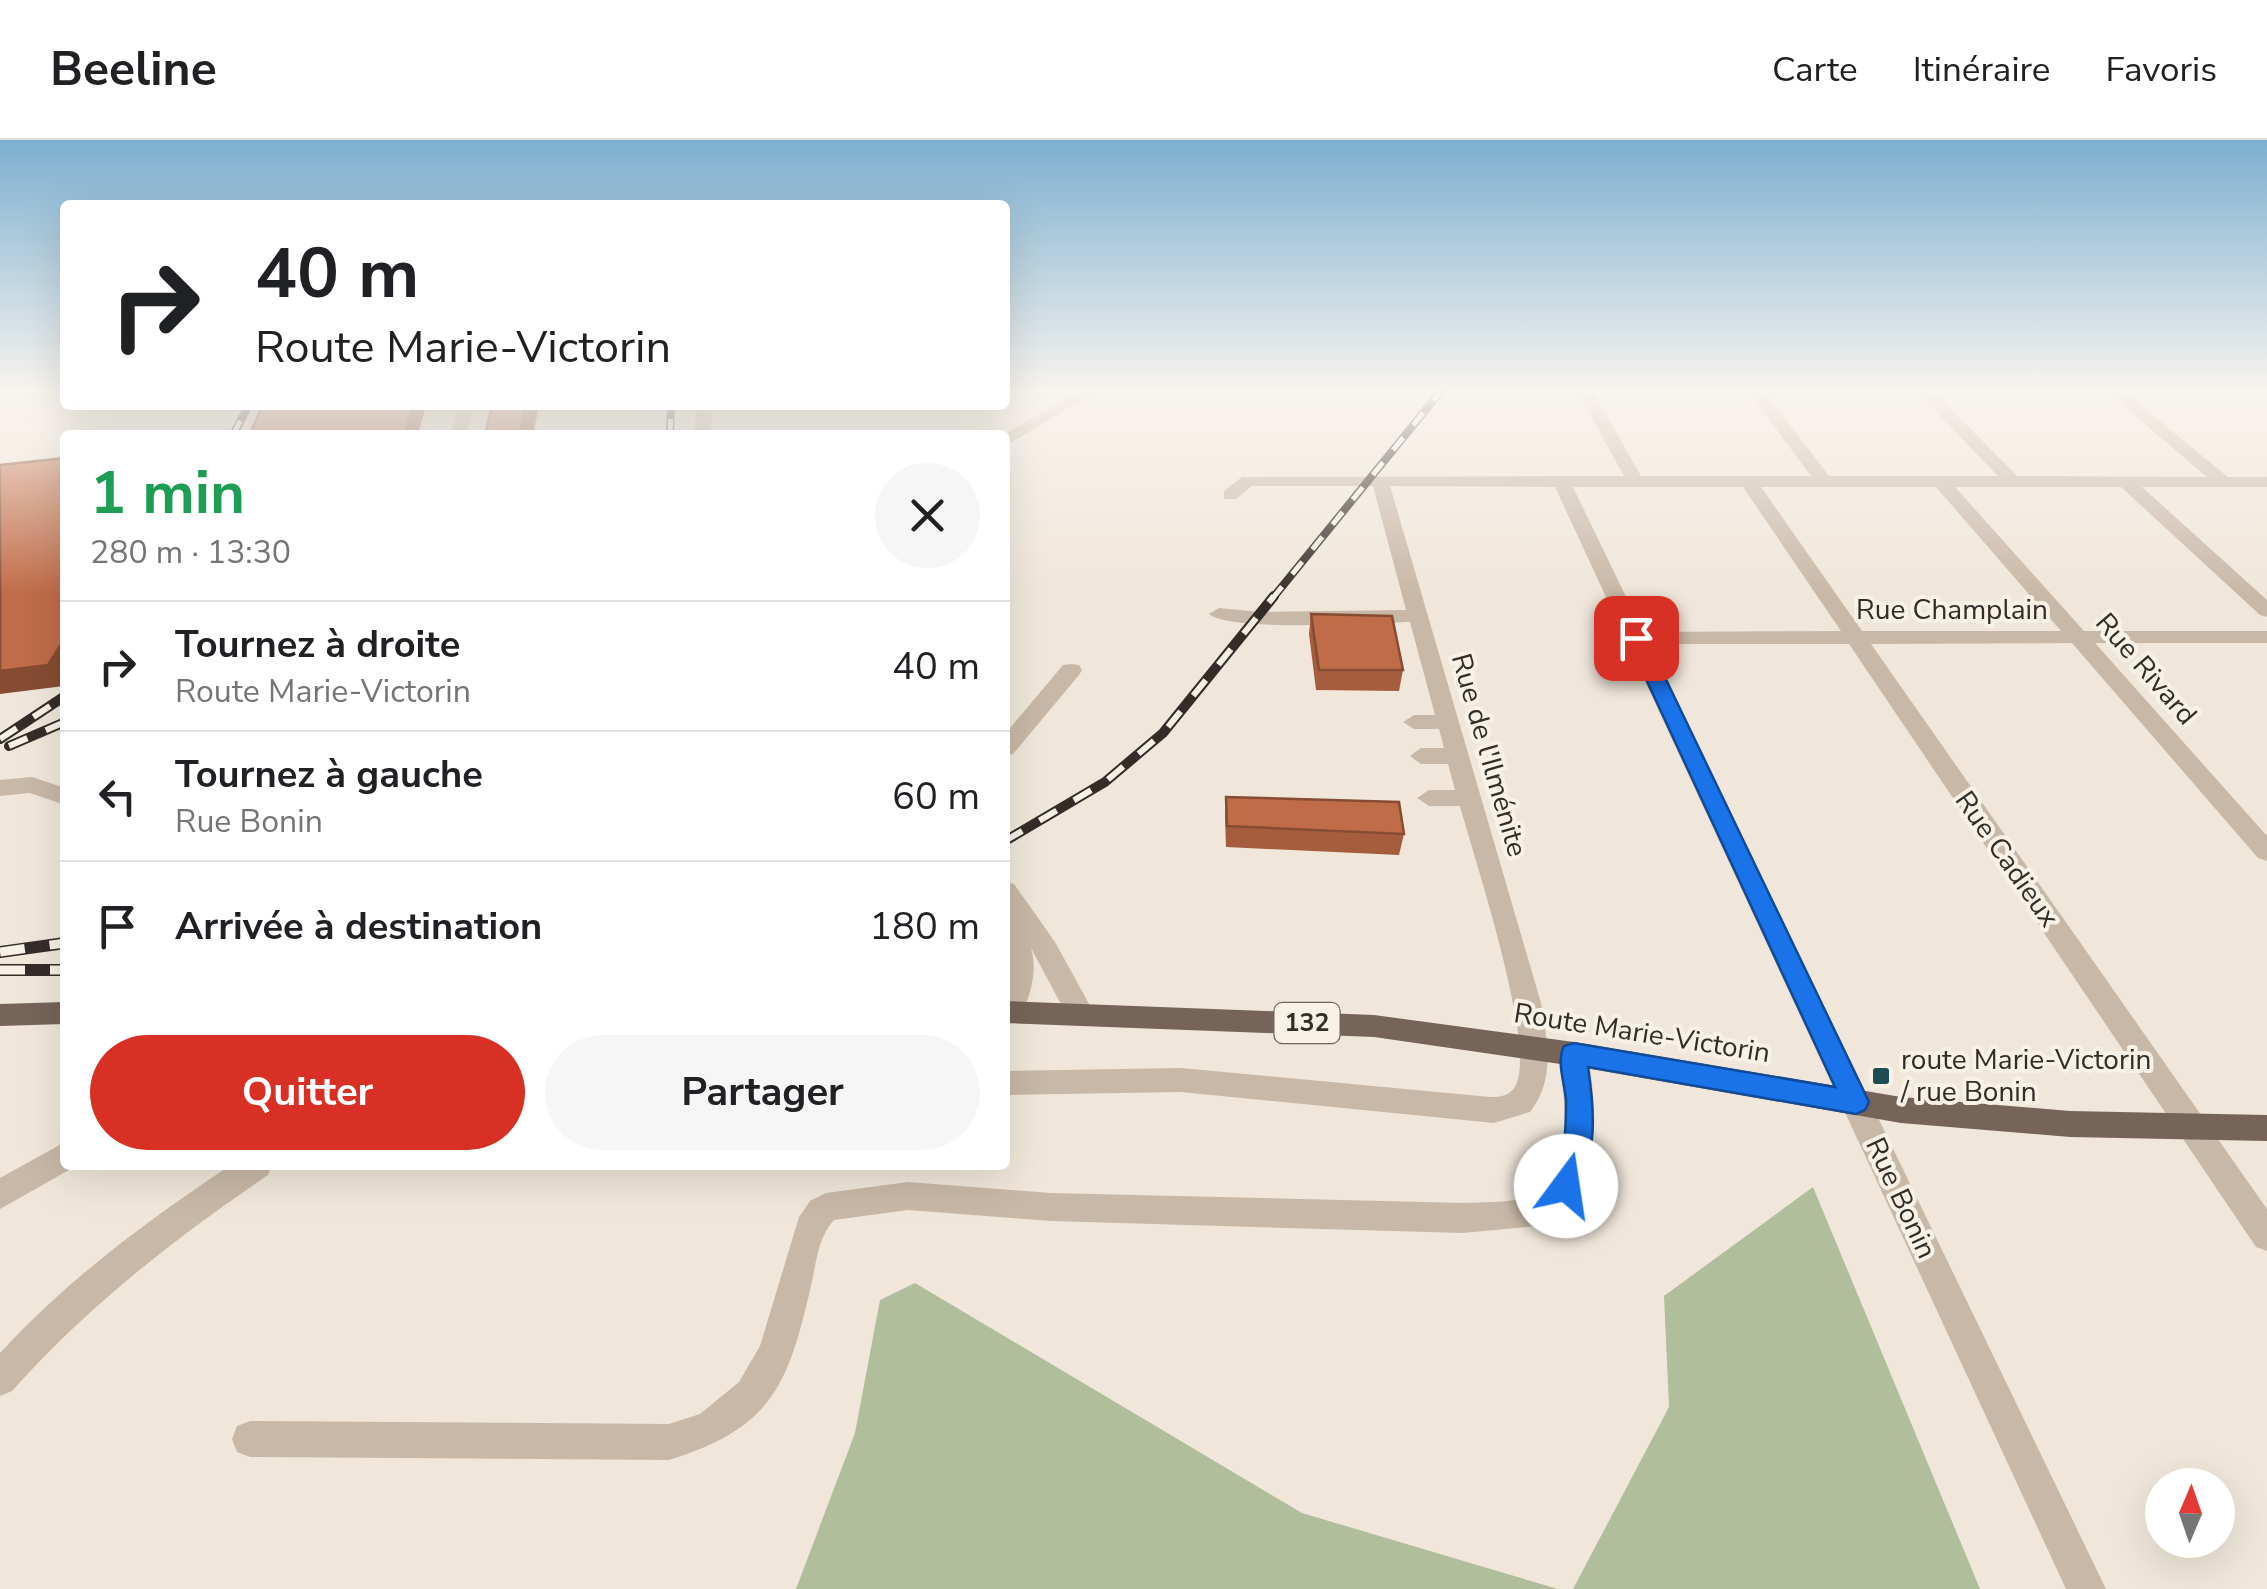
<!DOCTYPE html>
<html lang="fr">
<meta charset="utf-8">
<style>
:root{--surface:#fff;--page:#f6f6f6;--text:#202124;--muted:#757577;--line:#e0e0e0;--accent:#d93025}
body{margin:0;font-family:"Nunito Sans",sans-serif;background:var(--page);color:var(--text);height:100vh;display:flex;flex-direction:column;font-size:38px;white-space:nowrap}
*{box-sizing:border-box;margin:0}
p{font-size:32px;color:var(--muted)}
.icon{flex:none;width:55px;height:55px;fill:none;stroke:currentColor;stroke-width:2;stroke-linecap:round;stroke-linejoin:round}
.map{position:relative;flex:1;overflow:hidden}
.sheet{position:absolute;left:60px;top:290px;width:950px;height:740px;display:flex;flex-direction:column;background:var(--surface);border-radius:10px;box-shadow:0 10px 40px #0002}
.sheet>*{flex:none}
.guide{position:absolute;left:60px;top:60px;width:950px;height:210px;border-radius:10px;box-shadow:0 10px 40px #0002;background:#fff;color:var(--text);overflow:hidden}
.needle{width:65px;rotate:2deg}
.buttons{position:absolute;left:2145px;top:1328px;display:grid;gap:20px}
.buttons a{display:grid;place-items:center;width:90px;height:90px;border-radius:50%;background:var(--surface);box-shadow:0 10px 40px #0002;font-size:50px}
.pin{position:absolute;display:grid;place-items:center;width:85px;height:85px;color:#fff;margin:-42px;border-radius:20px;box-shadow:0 5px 15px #0006}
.me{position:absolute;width:110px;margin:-55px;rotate:14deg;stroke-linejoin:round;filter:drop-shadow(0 0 8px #0008)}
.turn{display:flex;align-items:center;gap:35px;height:210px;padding:0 30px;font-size:45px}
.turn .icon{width:130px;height:130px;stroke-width:2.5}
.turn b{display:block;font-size:70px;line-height:85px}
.round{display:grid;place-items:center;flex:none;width:105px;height:105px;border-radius:52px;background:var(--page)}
.summary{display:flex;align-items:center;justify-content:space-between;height:170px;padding:0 30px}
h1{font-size:60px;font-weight:700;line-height:75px;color:#1e9e55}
.cta{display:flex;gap:20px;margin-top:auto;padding:20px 30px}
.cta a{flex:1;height:115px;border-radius:60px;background:var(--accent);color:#fff;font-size:40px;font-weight:700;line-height:115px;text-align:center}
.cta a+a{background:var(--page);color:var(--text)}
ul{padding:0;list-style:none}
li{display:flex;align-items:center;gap:30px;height:130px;padding:0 30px;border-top:2px solid var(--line)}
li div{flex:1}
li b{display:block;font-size:38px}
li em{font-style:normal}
header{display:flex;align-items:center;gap:60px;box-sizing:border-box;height:140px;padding:0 50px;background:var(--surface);border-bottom:2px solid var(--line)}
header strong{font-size:48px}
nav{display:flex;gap:55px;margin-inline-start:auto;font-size:35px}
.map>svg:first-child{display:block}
.green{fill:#b1be9b}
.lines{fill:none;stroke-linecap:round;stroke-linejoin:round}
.minor{fill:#c8b8a7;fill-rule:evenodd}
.major{fill:#766459;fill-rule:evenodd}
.rail-far2-casing{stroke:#342c27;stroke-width:8}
.rail-far1-casing{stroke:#342c27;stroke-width:10}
.rail-casing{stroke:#342c27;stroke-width:12}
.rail-far2{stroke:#f8f1e6;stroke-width:5;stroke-dasharray:16;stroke-linecap:butt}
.rail-far1{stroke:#f8f1e6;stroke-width:6;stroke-dasharray:20;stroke-linecap:butt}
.rail{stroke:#f8f1e6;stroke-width:9;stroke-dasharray:25;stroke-linecap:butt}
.wall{fill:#a55d3e}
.shaded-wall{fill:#864c32}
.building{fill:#c06c48;stroke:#864c32;stroke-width:2.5}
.route{fill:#1a73e8;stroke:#114b97;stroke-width:2.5}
.poi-dot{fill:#1f4d54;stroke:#f8f1e6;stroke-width:4}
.labels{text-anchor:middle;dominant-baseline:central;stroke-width:8;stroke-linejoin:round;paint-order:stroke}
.shield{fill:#f8f1e6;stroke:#6f6760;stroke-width:2.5}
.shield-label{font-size:25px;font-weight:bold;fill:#342c27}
.street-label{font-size:28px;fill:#342c27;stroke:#f8f1e6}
.poi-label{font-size:28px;fill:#342c27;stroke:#f8f1e6;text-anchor:start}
</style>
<header>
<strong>Beeline</strong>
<nav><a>Carte</a><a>Itinéraire</a><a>Favoris</a></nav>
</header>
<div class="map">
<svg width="2267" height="1449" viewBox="0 0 2267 1449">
<rect width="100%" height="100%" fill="#f0e7da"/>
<path class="green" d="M1813 1047 1980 1449H1573L1669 1267 1664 1156Z
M915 1143 1302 1373 1558 1449H796L855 1293 880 1160Z"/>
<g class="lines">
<path class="minor" d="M1080 251H1099L1005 306 1003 295Z
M1577 251H1593L1641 336H1811L1748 251H1764L1829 336H1998L1916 251H1933L2017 336 2207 337 2106 251H2123L2228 337H2267V347H2142L2267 460V477L2260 475 2121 347H1955L2084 491H2267V503H2095L2267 696V721L2258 718 2072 503 1871 504 2267 1069V1111L2256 1107 1849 504H1649L2106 1449H2066L1555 347 1390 346 1541 863C1547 901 1556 939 1530 972L1494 983 1181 952 1005 955V931L1181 928 1490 957C1501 957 1510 956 1516 945 1536 902 1474 718 1460 666H1429L1417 658 1429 650H1455L1448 624H1421L1410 616 1421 608H1444L1439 589H1414L1403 582 1414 575H1435L1410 482C1375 483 1229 492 1209 474L1219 468 1260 472 1406 470 1373 346H1252L1236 359H1224V351L1242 337 1624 336ZM1573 347H1743L1841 491 1643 492ZM1761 347H1936L2061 491H1862Z
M459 265H475L466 295H450Z
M696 265H712L711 295H695Z
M1071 524 1079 525 1082 530 1079 535 1013 614 1005 616V594L1063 525Z
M32 637 65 648V665L30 653 0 656V640Z
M1005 742 1014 744 1055 802 1094 873 1090 881 1080 884 1070 881 1031 808C1038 832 1030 858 1019 880L1005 882V841L1010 827 1005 810Z
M1574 902 1584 906C1590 918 1590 931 1592 944 1598 998 1595 1064 1536 1086L1463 1093 1051 1081 908 1070 834 1080C818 1097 816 1124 811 1146 788 1246 772 1288 669 1320L250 1317 237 1312 232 1299 237 1286 250 1281 669 1284 700 1274 739 1242 760 1206 799 1077 810 1061 826 1053 908 1042 1051 1053 1463 1063C1483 1062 1506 1063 1525 1058 1569 1048 1567 986 1563 951 1562 936 1557 919 1564 906Z
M65 1002V1025L76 1026 0 1069V1038Z
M231 1025H272L268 1035C174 1099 88 1166 12 1251L0 1256V1213C68 1139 148 1080 231 1025Z"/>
<path class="major" d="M1005 861 1374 875 1574 902 1901 957 2070 971 2267 975V1001L2070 997 1901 983 1574 926 1374 897 1005 883Z
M65 862V884L0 886V864Z"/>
<defs>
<path id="rail-far2" d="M233 295 249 265
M670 295 671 265
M1272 459 1441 251"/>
<path id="rail-far1" d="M0 599 65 556
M9 606 65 582
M1005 701 1105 642 1163 593 1274 456"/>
<path id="rail" d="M0 812 65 803
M0 830H65"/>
</defs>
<use href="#rail-far2" class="rail-far2-casing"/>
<use href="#rail-far1" class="rail-far1-casing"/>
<use href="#rail" class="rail-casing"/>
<use href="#rail-far2" class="rail-far2"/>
<use href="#rail-far1" class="rail-far1"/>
<use href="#rail" class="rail"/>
</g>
<path class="wall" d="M1311 474 1403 530 1399 551 1316 550 1309 494Z
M1226 657 1404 694 1399 715 1226 707 1225 678Z"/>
<path class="shaded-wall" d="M413 265H426L418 295H404Z
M525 265H539L533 295H519Z
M65 498 64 546 0 554V531Z"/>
<path class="building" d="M263 265H413L404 295H249Z
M492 265H525L519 295H485Z
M65 318V498L48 525 0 531V325Z
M1311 474 1392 476 1403 530H1319Z
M1226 657 1399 662 1404 694 1227 686Z"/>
<linearGradient id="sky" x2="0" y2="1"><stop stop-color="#7cafd0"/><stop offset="0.55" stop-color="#f8f4ee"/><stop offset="1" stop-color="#f8f4ee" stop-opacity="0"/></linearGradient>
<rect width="2267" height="454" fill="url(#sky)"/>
<path class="route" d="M1636 492 1646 498 1869 962 1865 970 1856 974 1588 927C1595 974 1597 1011 1576 1055L1566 1059 1556 1055 1552 1046C1565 1018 1566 992 1566 961 1565 943 1556 922 1564 906L1574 903 1835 947 1627 498Z"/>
<rect class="poi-dot" x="1871" y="926" width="20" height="20" rx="5"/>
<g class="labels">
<rect class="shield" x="1274.5" y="863" width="65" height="40" rx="8"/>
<g class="shield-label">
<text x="1307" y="883">132</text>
</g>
<g class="street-label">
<text x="1952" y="470">Rue Champlain</text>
<text transform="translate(2146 529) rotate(49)">Rue Rivard</text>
<text transform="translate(1489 615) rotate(74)">Rue de l'Ilménite</text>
<text transform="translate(2007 719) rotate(55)">Rue Cadieux</text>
<text transform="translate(1642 893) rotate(9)">Route Marie-Victorin</text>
<text transform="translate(1901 1058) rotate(65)">Rue Bonin</text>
</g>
<g class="poi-label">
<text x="1901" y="920">route Marie-Victorin<tspan x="1901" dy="32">/ rue Bonin</tspan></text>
</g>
</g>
</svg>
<div class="buttons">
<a><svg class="needle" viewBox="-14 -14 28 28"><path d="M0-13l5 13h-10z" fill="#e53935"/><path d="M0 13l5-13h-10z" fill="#757577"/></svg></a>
</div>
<div class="pin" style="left:1636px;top:498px;background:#d93025"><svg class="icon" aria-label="arrive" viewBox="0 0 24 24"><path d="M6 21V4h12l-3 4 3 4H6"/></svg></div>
<svg class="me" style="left:1566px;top:1046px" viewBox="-20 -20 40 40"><circle r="19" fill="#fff"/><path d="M0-13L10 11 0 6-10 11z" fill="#1a73e8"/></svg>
<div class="guide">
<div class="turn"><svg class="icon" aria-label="right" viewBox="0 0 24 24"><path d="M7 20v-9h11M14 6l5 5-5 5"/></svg><div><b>40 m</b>Route Marie-Victorin</div></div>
</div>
<section class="sheet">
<div class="summary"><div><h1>1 min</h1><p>280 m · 13:30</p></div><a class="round"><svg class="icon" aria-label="close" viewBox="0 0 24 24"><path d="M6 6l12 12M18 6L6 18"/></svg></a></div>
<ul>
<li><svg class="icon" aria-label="right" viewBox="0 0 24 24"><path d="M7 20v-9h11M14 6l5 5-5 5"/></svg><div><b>Tournez à droite</b><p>Route Marie-Victorin</p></div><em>40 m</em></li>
<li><svg class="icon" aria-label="left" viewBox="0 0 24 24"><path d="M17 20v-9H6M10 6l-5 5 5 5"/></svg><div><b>Tournez à gauche</b><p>Rue Bonin</p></div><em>60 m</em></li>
<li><svg class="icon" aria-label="arrive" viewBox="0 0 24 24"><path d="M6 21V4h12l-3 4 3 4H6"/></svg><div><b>Arrivée à destination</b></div><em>180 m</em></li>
</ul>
<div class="cta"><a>Quitter</a><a>Partager</a></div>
</section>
</div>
